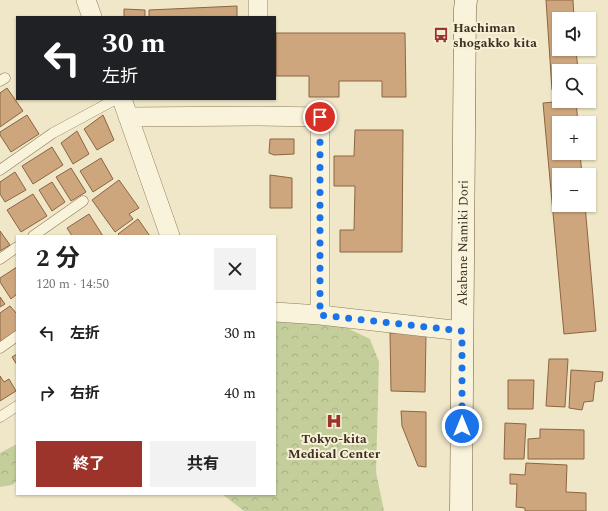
<!DOCTYPE html>
<html lang="ja">
<meta charset="utf-8">
<style>
:root{--surface:#fff;--page:#f2f2f2;--text:#222;--muted:#767676;--accent:#9c342b}
body{margin:0;font-family:Spectral,"Noto Sans JP",serif;background:var(--page);color:var(--text);height:100vh;display:flex;flex-direction:column;font-size:15px;white-space:nowrap}
*{box-sizing:border-box;margin:0}
p{font-size:13px;color:var(--muted)}
.icon{flex:none;width:22px;height:22px;fill:none;stroke:currentColor;stroke-width:2;stroke-linecap:round;stroke-linejoin:round}
.map{position:relative;flex:1;overflow:hidden}
.drawer{position:absolute;left:16px;top:235px;width:260px;height:260px;display:flex;flex-direction:column;background:var(--surface);border-radius:0px;box-shadow:0 1px 3px #0004}
.drawer>*{flex:none}
.guide{position:absolute;left:16px;top:16px;width:260px;height:84px;border-radius:0px;box-shadow:0 1px 3px #0004;background:#202124;color:#fff;overflow:hidden}
.fabs{position:absolute;left:552px;top:12px;display:grid;gap:8px}
.fabs a{display:grid;place-items:center;width:44px;height:44px;border-radius:0px;background:var(--surface);box-shadow:0 1px 3px #0004;font-size:20px}
.pin{position:absolute;display:grid;place-items:center;width:34px;height:34px;color:#fff;margin:-17px;border:2px solid #fff;border-radius:50%;box-shadow:0 1px 4px #0007}
.me{position:absolute;width:44px;margin:-22px;rotate:0deg;stroke-linejoin:round;filter:drop-shadow(0 0 3px #0008)}
.turn{display:flex;align-items:center;gap:14px;height:84px;padding:0 20px;font-size:18px}
.turn .icon{width:52px;height:52px;stroke-width:2.5}
.turn b{display:block;font-size:28px;line-height:34px}
.round{display:grid;place-items:center;flex:none;width:42px;height:42px;border-radius:0px;background:var(--page)}
.headline{display:flex;align-items:center;justify-content:space-between;height:68px;padding:0 20px}
h1{font-size:24px;font-weight:700;line-height:30px}
.action{display:flex;gap:8px;margin-top:auto;padding:8px 20px}
.action a{flex:1;height:46px;border-radius:0px;background:var(--accent);color:#fff;font-size:16px;font-weight:700;line-height:46px;text-align:center}
.action a+a{background:var(--page);color:var(--text)}
ul{padding:0;list-style:none}
li{display:flex;align-items:center;gap:12px;height:60px;padding:0 20px}
li div{flex:1}
li b{display:block;font-size:15px}
li em{font-style:normal}
.map>svg:first-child{display:block}
.forest{fill:url(#forest-crowns)}
.building{fill:#cea67d;stroke:#8c6541}
.lines{fill:none;stroke-linecap:round;stroke-linejoin:round}
.lane-casing{stroke:#8c7a5c;stroke-width:11}
.street-casing{stroke:#8c7a5c;stroke-width:20}
.secondary-casing{stroke:#6e5b3f;stroke-width:23}
.lane{stroke:#faf3db;stroke-width:10}
.street{stroke:#faf3db;stroke-width:19}
.secondary{stroke:#faf3db;stroke-width:22}
.route{stroke:#1a73e8;stroke-width:7;stroke-dasharray:0 12.6}
.labels{text-anchor:middle;dominant-baseline:central;stroke-width:4;stroke-linejoin:round;paint-order:stroke}
.poi-label{font-size:13px;font-weight:bold;fill:#3c3020;stroke:#f7f0d7;text-anchor:start}
.street-label{font-size:13px;fill:#3c3020;stroke:#f7f0d7}
</style>
<div class="map">
<svg width="608" height="511" viewBox="0 0 608 511">
<defs>
<pattern id="forest-crowns" width="20" height="18" patternUnits="userSpaceOnUse"><rect width="20" height="18" fill="#c4ce9b"/><path d="M2 6a3 3 0 1 1 6 0M12 15a3 3 0 1 1 6 0" fill="none" stroke="#a9b185"/></pattern>
</defs>
<rect width="100%" height="100%" fill="#efe7c8"/>
<path class="forest" d="M275 320 345 327 370 339 379 362 376 472 384 511H244L222 494H275Z
M17 444V481L12 485 0 487V453Z"/>
<path class="building" d="M546 0H573L574 19H559V49H576L578 71H559V90H552Z
M237 6V17H149V10Z
M124 9 145 10V17H124Z
M276 33H405L406 97H382V81H339V97H309V76H276Z
M7 88 23 111 0 127V93Z
M566 101H576L578 123H559V153H580L582 175H559V205H585L596 331 564 334 543 103Z
M27 115 39 134 11 152 0 135V132Z
M103 115 114 140 97 150 84 129Z
M355 130H403L402 252H340V230H354L355 186H334V156H354Z
M77 131 89 154 73 164 61 143Z
M270 139H294V154L274 155 269 153Z
M52 147 63 165 33 184 22 166Z
M101 158 113 179 93 192 80 171Z
M71 168 86 192 71 201 56 177Z
M15 172 26 190 5 202 0 194V182Z
M270 175 292 178V208H270Z
M119 180 139 208 129 214 133 219 115 232 92 200Z
M52 182 65 202 52 211 39 190Z
M33 194 47 216 21 232 7 210Z
M89 214 103 236H72L67 228Z
M138 219 150 236H120L118 234Z
M0 231 10 245 0 251Z
M17 267V294L11 299 0 282V278Z
M0 297 5 304 0 307Z
M10 306 17 314V331L0 343V313Z
M390 333 426 334 425 392 391 391Z
M17 354V365L12 357Z
M549 359H568L565 407 546 406Z
M571 370 603 372 602 381 595 382 593 401 584 402 582 410 569 408Z
M0 376 4 382 9 379 16 391 0 401Z
M508 380H534L533 409H508Z
M401 411 426 412V467L418 466 402 426Z
M505 423 526 424 524 459H504Z
M540 429 584 430V459H528V439L540 438Z
M526 463 567 465 566 492 586 493V511H525V508L516 507 517 484H510V474L525 475Z"/>
<g class="lines">
<defs>
<path id="lane" d="M0 81 5 78
M0 170 53 133 116 99
M33 236 83 201
M0 259 17 247
M0 348 17 336
M0 417 17 406"/>
<path id="street" d="M86 0 92 17
M258 0V17
M122 99 170 236
M128 117 258 116 320 117V315
M275 312 320 315 462 331"/>
<g id="secondary">
<path id="s1" d="M461 511 465 9 466 0"/>
</g>
</defs>
<use href="#lane" class="lane-casing"/>
<use href="#street" class="street-casing"/>
<use href="#secondary" class="secondary-casing"/>
<use href="#lane" class="lane"/>
<use href="#street" class="street"/>
<use href="#secondary" class="secondary"/>
</g>
<g class="lines">
<path class="route" d="M320 117V315L462 331V426"/>
</g>
<defs>
<symbol id="bus-bare" viewBox="-9 -9 18 18"><path d="M-5-6H5V4H4V6H2V4H-2V6H-4V4H-5ZM-3.5-4V0h7V-4ZM-3.5 1.2v1.5H-2V1.2ZM2 1.2v1.5H3.5V1.2Z" fill="#9c342b" stroke="#f7f0d7" stroke-width="2.5" paint-order="stroke"/></symbol>
<symbol id="hospital-bare" viewBox="-9 -9 18 18"><path d="M-5-5h3v3.5h4V-5h3V5h-3V1.5h-4V5h-3Z" fill="#9c342b" stroke="#f7f0d7" stroke-width="2.5" paint-order="stroke"/></symbol>
</defs>
<g fill-rule="evenodd">
<use href="#bus-bare" x="430" y="24" width="22" height="22"/>
<use href="#hospital-bare" x="323" y="410" width="22" height="22"/>
</g>
<g class="labels">
<g class="poi-label">
<text x="453" y="28">Hachiman<tspan x="453" dy="15">shogakko kita</tspan></text>
<text x="334" y="439" text-anchor="middle">Tokyo-kita<tspan x="334" dy="15">Medical Center</tspan></text>
</g>
<g class="street-label">
<text stroke="none"><textPath href="#s1" startOffset="268">Akabane Namiki Dori</textPath></text>
</g>
</g>
</svg>
<div class="fabs">
<a><svg class="icon" aria-label="sound" viewBox="0 0 24 24"><path d="M4 9h4l5-4v14l-5-4H4zM17 9q2 3 0 6"/></svg></a>
<a><svg class="icon" aria-label="search" viewBox="0 0 24 24"><circle cx="10" cy="10" r="6"/><path d="M15 15l6 6"/></svg></a>
<a>+</a>
<a>−</a>
</div>
<div class="pin" style="left:320px;top:117px;background:#d93025"><svg class="icon" aria-label="arrive" viewBox="0 0 24 24"><path d="M6 21V4h12l-3 4 3 4H6"/></svg></div>
<svg class="me" style="left:462px;top:426px" viewBox="-20 -20 40 40"><circle r="17" fill="#1a73e8" stroke="#fff" stroke-width="3"/><path d="M0-11L8 9 0 5-8 9z" fill="#fff"/></svg>
<div class="guide">
<div class="turn"><svg class="icon" aria-label="left" viewBox="0 0 24 24"><path d="M17 20v-9H6M10 6l-5 5 5 5"/></svg><div><b>30 m</b>左折</div></div>
</div>
<section class="drawer">
<div class="headline"><div><h1>2 分</h1><p>120 m · 14:50</p></div><a class="round"><svg class="icon" aria-label="close" viewBox="0 0 24 24"><path d="M6 6l12 12M18 6L6 18"/></svg></a></div>
<ul>
<li><svg class="icon" aria-label="left" viewBox="0 0 24 24"><path d="M17 20v-9H6M10 6l-5 5 5 5"/></svg><div><b>左折</b></div><em>30 m</em></li>
<li><svg class="icon" aria-label="right" viewBox="0 0 24 24"><path d="M7 20v-9h11M14 6l5 5-5 5"/></svg><div><b>右折</b></div><em>40 m</em></li>
</ul>
<div class="action"><a>終了</a><a>共有</a></div>
</section>
</div>
